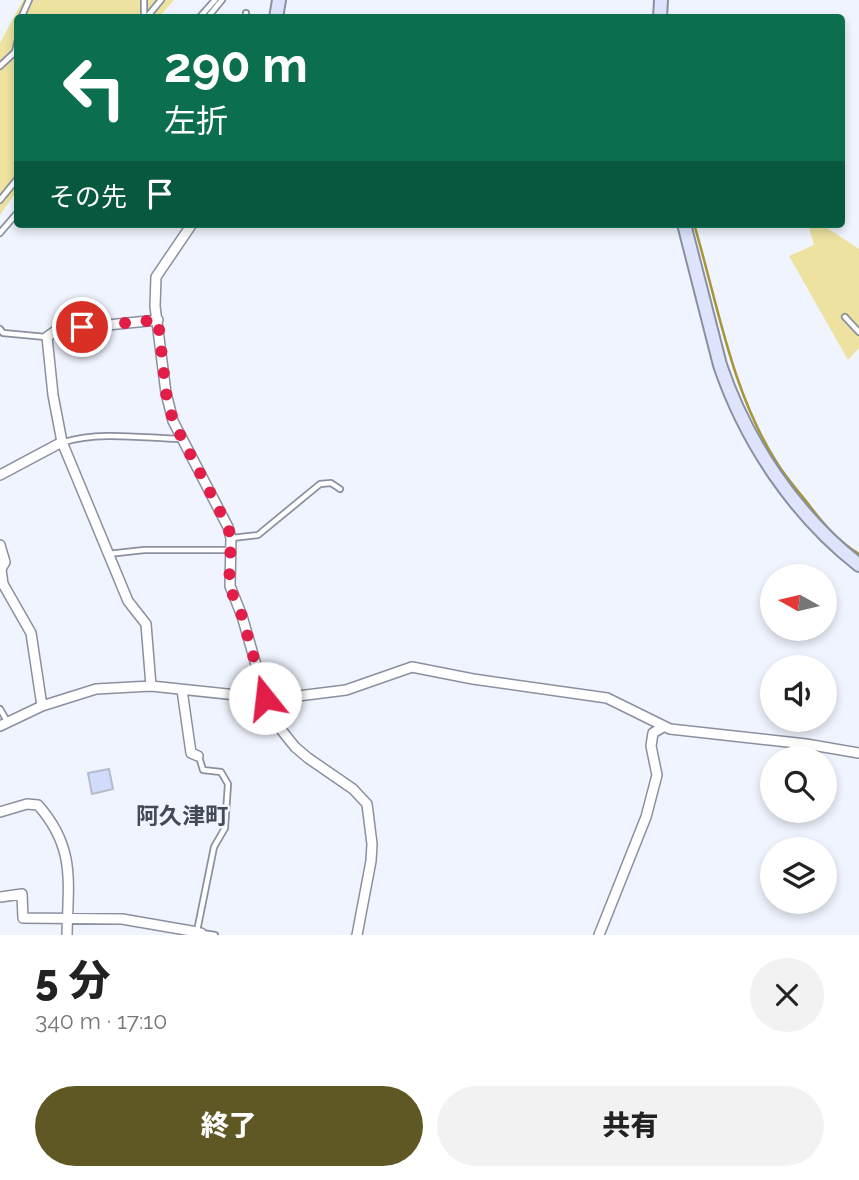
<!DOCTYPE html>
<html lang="ja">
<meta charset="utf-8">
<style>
:root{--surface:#fff;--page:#f2f2f2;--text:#222;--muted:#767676;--accent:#605824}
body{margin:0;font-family:Raleway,"Noto Sans JP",sans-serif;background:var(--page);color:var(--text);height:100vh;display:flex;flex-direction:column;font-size:26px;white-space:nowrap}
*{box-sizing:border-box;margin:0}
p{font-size:23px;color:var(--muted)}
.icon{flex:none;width:38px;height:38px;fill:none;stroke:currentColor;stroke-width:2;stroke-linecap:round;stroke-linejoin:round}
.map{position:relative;height:935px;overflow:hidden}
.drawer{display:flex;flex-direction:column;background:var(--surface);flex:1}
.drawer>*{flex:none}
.guide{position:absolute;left:14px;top:14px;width:831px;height:214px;border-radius:7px;box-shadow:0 4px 10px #0003;background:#0b6e4f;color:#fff;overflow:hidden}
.needle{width:46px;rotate:278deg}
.controls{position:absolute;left:760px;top:564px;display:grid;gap:14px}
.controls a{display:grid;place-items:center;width:77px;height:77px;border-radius:50%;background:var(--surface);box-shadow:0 4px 10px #0003;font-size:35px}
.pin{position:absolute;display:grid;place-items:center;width:60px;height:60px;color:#fff;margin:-30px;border:4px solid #fff;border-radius:50%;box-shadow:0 2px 7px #0007}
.me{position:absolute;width:77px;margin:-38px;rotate:344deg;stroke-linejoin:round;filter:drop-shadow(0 0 5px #0008)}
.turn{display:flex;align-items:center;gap:24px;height:147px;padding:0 35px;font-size:32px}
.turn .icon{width:91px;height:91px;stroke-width:2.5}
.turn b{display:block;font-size:49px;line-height:60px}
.then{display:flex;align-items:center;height:66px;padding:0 35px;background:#0003;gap:14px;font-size:26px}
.round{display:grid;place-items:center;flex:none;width:74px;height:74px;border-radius:37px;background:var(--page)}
.headline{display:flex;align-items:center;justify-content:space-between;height:119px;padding:0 35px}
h1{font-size:42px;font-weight:800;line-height:52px}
.primary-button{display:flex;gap:14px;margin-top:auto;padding:14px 35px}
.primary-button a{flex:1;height:80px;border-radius:42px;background:var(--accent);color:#fff;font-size:28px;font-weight:800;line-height:80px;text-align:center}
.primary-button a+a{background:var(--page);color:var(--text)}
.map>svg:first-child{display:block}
.green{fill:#ede2a0}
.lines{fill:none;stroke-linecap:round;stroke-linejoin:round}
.stream{stroke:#a69635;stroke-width:2.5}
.building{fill:#d1dcfd;stroke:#b6bbcd;stroke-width:2}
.lane-casing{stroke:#8a90a0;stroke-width:8}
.street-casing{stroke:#8a90a0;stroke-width:12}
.secondary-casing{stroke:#8a90a0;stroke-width:16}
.lane{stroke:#fff;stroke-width:4.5}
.street{stroke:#fff;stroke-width:9}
.secondary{stroke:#dde4fc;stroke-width:12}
.route{stroke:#e11d48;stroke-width:12;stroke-dasharray:0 21.6}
.labels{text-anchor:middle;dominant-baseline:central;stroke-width:5;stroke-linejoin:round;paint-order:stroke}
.quarter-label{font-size:23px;font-weight:bold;fill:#444957;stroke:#f0f4fe}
</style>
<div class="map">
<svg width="859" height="935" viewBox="0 0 859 935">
<rect width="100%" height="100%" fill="#f0f4fe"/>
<path class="green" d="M23 0H174L159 17 18 18 17 191 0 215V43Z
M808 224H821L859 249V348L848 360 789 256 814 245Z"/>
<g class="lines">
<path class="stream" d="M694 224C718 304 731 391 777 463 785 476 796 489 806 501 821 521 837 541 859 554"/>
</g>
<path class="building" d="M109 769 113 789 92 794 88 773Z"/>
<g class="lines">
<defs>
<path id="lane" d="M21 18 29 0
M144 18V0
M146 18 161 0
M199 18 215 0
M207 18 222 0
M246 18V13
M0 66 15 52 18 39
M0 200 18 178
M0 233 18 212
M845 317 859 332
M0 329 3 333 46 337
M64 442C100 431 143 438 180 439
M232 538 258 535 320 484 331 483 340 489
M108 554 144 550H230
M0 709 7 721
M197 931 214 847 225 828 228 784 221 772 203 770 199 757
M202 933 215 935"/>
<path id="street" d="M192 224 156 277 155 306 166 393 173 421 228 527 231 538 230 586 242 616 271 717 295 747 308 758 353 789 367 804 372 844 371 861 357 935
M0 475 62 442
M0 545 5 562 1 569 3 584 31 633 42 706
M151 686 146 624 128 601 62 442 53 395 47 337 57 330 158 320
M182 690 191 753 198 756
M0 726 42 706 96 689 151 686 274 699 346 690 412 667 473 679 607 698 670 729 806 744 859 753
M0 812 27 804 38 805C76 848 68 882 67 935
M0 897 22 894 23 918 122 919 197 932 201 933V935
M599 935 646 817 657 775 651 746 653 733 663 727"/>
<path id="secondary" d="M276 18 279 0
M660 18 661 0
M684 224 720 365C746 442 795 515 859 565"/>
</defs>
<use href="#lane" class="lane-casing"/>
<use href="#street" class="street-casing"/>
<use href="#secondary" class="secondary-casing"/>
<use href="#lane" class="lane"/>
<use href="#street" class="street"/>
<use href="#secondary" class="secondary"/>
</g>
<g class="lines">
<path class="route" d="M82 327 158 320 166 393 173 421 228 527 231 538 229 586 242 616 265 698"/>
</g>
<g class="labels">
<g class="quarter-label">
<text x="182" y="815">阿久津町</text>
</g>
</g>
</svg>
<div class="controls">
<a><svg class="needle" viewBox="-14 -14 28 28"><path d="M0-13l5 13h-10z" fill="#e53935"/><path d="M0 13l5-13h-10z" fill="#767676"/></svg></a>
<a><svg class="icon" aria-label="sound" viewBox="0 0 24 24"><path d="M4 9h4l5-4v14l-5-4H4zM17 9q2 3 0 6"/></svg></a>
<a><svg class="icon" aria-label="search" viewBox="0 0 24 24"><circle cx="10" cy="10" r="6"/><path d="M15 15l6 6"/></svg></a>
<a><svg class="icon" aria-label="layers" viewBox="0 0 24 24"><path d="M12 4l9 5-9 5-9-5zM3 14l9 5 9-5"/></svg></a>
</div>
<div class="pin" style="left:82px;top:327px;background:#d93025"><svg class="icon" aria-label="arrive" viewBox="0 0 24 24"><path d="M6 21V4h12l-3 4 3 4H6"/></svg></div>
<svg class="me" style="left:265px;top:698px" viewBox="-20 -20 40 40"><circle r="19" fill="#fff"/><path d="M0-13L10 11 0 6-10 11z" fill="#e11d48"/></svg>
<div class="guide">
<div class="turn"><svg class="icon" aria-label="left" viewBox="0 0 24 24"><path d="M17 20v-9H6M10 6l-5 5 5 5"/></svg><div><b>290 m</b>左折</div></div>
<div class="then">その先<svg class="icon" aria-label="arrive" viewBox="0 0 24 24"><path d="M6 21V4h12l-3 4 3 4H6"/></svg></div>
</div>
</div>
<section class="drawer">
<div class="headline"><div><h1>5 分</h1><p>340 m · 17:10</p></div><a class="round"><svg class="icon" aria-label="close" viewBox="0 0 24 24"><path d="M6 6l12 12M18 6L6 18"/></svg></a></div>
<div class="primary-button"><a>終了</a><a>共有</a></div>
</section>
